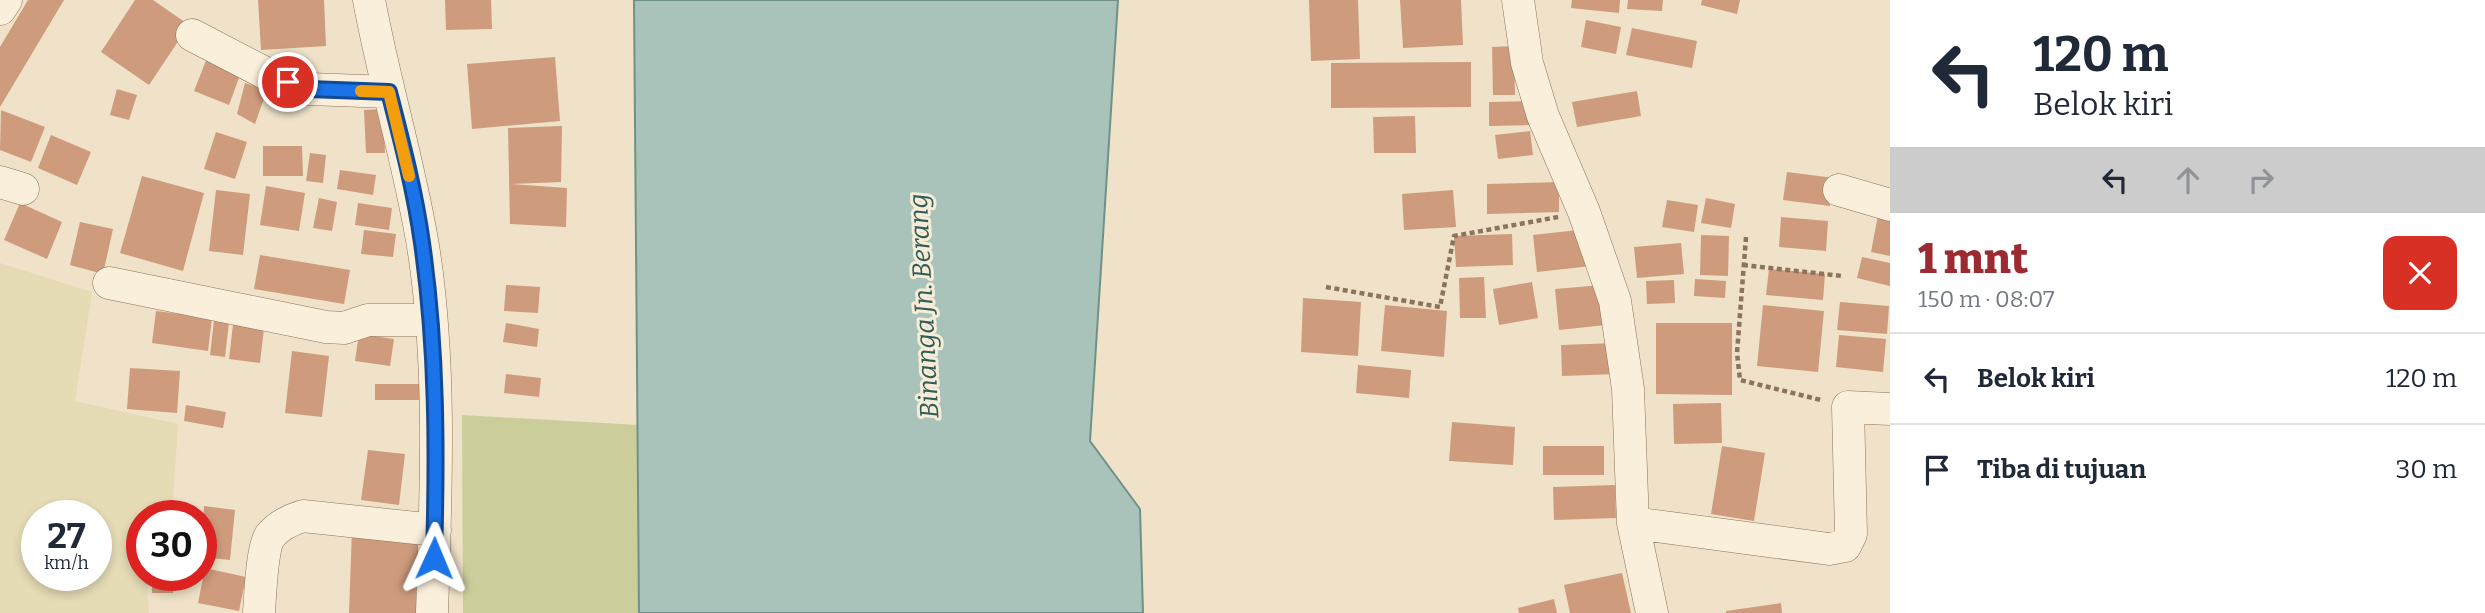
<!DOCTYPE html>
<html lang="id">
<meta charset="utf-8">
<style>
:root{--surface:#fff;--page:#f6f6f7;--text:#1f2937;--muted:#747a83;--line:#e0e1e3;--accent:#9c2b31}
body{margin:0;font-family:Bitter,serif;background:var(--page);color:var(--text);height:100vh;display:flex;flex-direction:column;font-size:26px;white-space:nowrap}
*{box-sizing:border-box;margin:0}
p{font-size:23px;color:var(--muted)}
.icon{flex:none;width:38px;height:38px;fill:none;stroke:currentColor;stroke-width:2;stroke-linecap:round;stroke-linejoin:round}
.map{position:relative;flex:1;overflow:hidden}
.panel{display:flex;flex-direction:column;background:var(--surface);width:595px}
.panel>*{flex:none}
.banner{background:#fff;color:var(--text);overflow:hidden}
.speed{position:absolute;left:21px;top:500px;display:flex;gap:14px;font-size:35px;font-weight:700;text-align:center}
.speed>*{display:grid;place-content:center;width:91px;height:91px;border-radius:50%;background:var(--surface);box-shadow:0 4px 10px #0003;line-height:1}
.speed small{font-size:18px;font-weight:400}
.speed .limit{border:10px solid #d22;background:#fff;color:#111}
.pin{position:absolute;display:grid;place-items:center;width:60px;height:60px;color:#fff;margin:-30px;border:4px solid #fff;border-radius:50%;box-shadow:0 2px 7px #0007}
.me{position:absolute;width:77px;margin:-38px;rotate:1deg;stroke-linejoin:round;filter:drop-shadow(0 0 5px #0008)}
.turn{display:flex;align-items:center;gap:24px;height:147px;padding:0 28px;font-size:32px}
.turn .icon{width:91px;height:91px;stroke-width:2.5}
.turn b{display:block;font-size:49px;line-height:60px}
.lanes{display:flex;align-items:center;height:66px;padding:0 28px;background:#0003;justify-content:center;gap:35px;direction:ltr}
.lanes .off{opacity:.35}
.round{display:grid;place-items:center;flex:none;width:74px;height:74px;border-radius:14px;background:var(--page)}
.headline{display:flex;align-items:center;justify-content:space-between;height:119px;padding:0 28px}
h1{font-size:42px;font-weight:800;line-height:52px;color:var(--accent)}
ul{padding:0;list-style:none}
li{display:flex;align-items:center;gap:21px;height:91px;padding:0 28px;border-top:2px solid var(--line)}
li div{flex:1}
li b{display:block;font-size:26px}
li em{font-style:normal}
main{display:flex;flex:1;min-height:0}
.map>svg:first-child{display:block}
.farmland{fill:#e5dbb5;fill-rule:evenodd}
.green{fill:#cbce9b}
.water{fill:#a9c3ba;stroke:#6f9288;stroke-width:2}
.building{fill:#ce9b7d}
.lines{fill:none;stroke-linecap:round;stroke-linejoin:round}
.minor-casing{stroke:#8c735c;stroke-width:33}
.path{stroke:#8c735c;stroke-width:4.5;stroke-dasharray:5 3.5;stroke-linecap:butt}
.minor{stroke:#faefdb;stroke-width:32}
.route-casing{stroke:#114b97;stroke-width:18}
.route{stroke:#1a73e8;stroke-width:12}
.slow{stroke:#f59e0b;stroke-width:12}
.labels{text-anchor:middle;dominant-baseline:central;stroke-width:6;stroke-linejoin:round;paint-order:stroke}
.water-label{font-size:26px;font-style:italic;fill:#2f5c57;stroke:#f6ecd7}
</style>
<main>
<div class="map">
<svg width="1890" height="613" viewBox="0 0 1890 613">
<rect width="100%" height="100%" fill="#efe2c8"/>
<path class="farmland" d="M0 263 92 292 75 401 178 424 173 499 159 509 158 516H142V576H149L147 591 149 613H0ZM37 516H96V576H37Z"/>
<path class="green" d="M462 415 638 425 639 613H463Z"/>
<path class="water" d="M634 0H1118L1090 441 1140 509 1143 613H639Z"/>
<path class="building" d="M28 0H64L0 107V47Z
M135 0H153L189 25 149 85 101 52Z
M258 0H324L326 46 261 50Z
M445 0H491L492 29 446 30Z
M1309 0H1358L1360 59 1311 61Z
M1400 0H1461L1463 45 1403 48Z
M1572 0H1620L1619 13 1571 8Z
M1628 0H1663L1662 11 1627 9Z
M1702 0H1740L1737 14 1701 5Z
M1586 20 1621 27 1616 54 1581 47Z
M1632 28 1697 41 1692 68 1626 55Z
M1514 46 1515 95H1493L1492 47Z
M209 53 243 67 229 105 194 91Z
M555 57 560 121 472 129 467 64Z
M1471 62V107L1331 108V63Z
M245 83 267 90 255 124 237 114Z
M117 89 137 95 129 120 110 115Z
M1637 91 1641 116 1577 127 1572 102Z
M1533 101V125L1489 126V102Z
M383 109 385 153H366L364 110Z
M1 110 45 127 31 162 0 150Z
M1415 116 1416 153H1374L1373 117Z
M562 126 561 182 511 184 567 188 566 227 510 224 508 128Z
M1530 131 1533 155 1498 159 1495 135Z
M216 132 247 142 235 179 204 169Z
M51 135 91 152 77 185 38 168Z
M263 146H302L303 176H263Z
M310 153 326 155 323 183 306 181Z
M340 170 376 175 373 195 337 189Z
M1787 172 1834 178 1830 206 1783 200Z
M142 176 204 193 183 271 120 253Z
M1559 182V212L1487 214V184Z
M266 186 305 193 299 231 260 225Z
M216 190 250 194 243 255 209 251Z
M1453 190 1456 227 1404 230 1402 194Z
M319 198 337 202 332 231 313 228Z
M1706 198 1735 204 1731 228 1701 223Z
M1667 200 1698 205 1694 232 1662 227Z
M20 203 62 222 47 259 4 240Z
M358 203 392 208 389 230 355 225Z
M1879 210 1890 212V256L1871 252Z
M1781 217 1828 221 1826 251 1779 247Z
M80 222 113 229 103 274 70 265Z
M1587 229 1591 266 1537 272 1533 235Z
M364 230 396 234 393 257 361 254Z
M1512 234 1513 265 1456 267 1454 236Z
M1701 235 1729 236 1728 276 1700 275Z
M1681 243 1684 274 1637 278 1634 247Z
M260 255 350 270 344 304 254 289Z
M1862 257 1890 263V286L1857 278Z
M1769 269 1825 274 1823 300 1766 295Z
M1484 277 1486 318H1460L1459 278Z
M1695 279 1726 281 1725 298 1694 296Z
M1674 280 1675 303 1647 304 1646 281Z
M1532 282 1538 318 1499 325 1493 289Z
M506 285 540 287 538 313 504 311Z
M1602 285 1606 325 1559 330 1555 289Z
M1303 298 1361 302 1358 356 1301 352Z
M1840 302 1889 306 1887 334 1837 330Z
M1385 305 1447 311 1444 357 1381 351Z
M1763 305 1824 311 1818 372 1757 366Z
M156 311 212 318 208 351 152 343Z
M215 312 230 313 225 357 210 355Z
M234 316 265 320 260 363 229 359Z
M506 323 539 329 537 347 503 342Z
M1656 323H1732V395L1656 394Z
M359 334 394 339 390 366 355 361Z
M1839 335 1886 339 1883 372 1836 367Z
M1616 343 1617 374 1562 376 1561 345Z
M292 351 329 356 322 417 285 413Z
M1358 365 1411 370 1409 398 1356 393Z
M130 368 180 371 177 413 127 409Z
M506 374 541 378 539 397 504 393Z
M375 384H423L424 400H375Z
M1721 403 1722 443 1674 444 1673 404Z
M186 405 226 412 223 428 184 421Z
M1452 422 1515 427 1513 465 1449 461Z
M1543 446H1604V475H1543Z
M1722 446 1765 453 1754 521 1711 514Z
M368 450 405 454 399 505 361 500Z
M1615 485 1616 518 1554 520 1553 487Z
M204 506 235 510 230 560 201 557Z
M183 508 200 510 199 516H182Z
M352 529 418 531 416 613H349Z
M205 568 246 577 239 611 198 603Z
M1622 573 1631 613H1570L1564 585Z
M152 576H173V593H152Z
M1554 599 1557 613H1519L1518 608Z
M1781 603 1782 613H1726V611Z"/>
<g class="lines">
<defs>
<path id="minor" d="M369 0C384 81 408 159 422 240 442 358 436 493 432 613
M1518 0 1527 63 1543 116 1584 212 1615 301 1628 389 1633 523 1652 613
M0 9 6 0
M192 35 267 74 309 89 389 92
M0 182 23 189
M1839 190 1890 205
M109 283 326 327 344 328 368 320H431
M1633 523 1829 549 1845 546 1851 534 1848 407 1890 409
M259 613C260 597 262 548 270 536 279 525 290 520 303 516L435 530"/>
</defs>
<use href="#minor" class="minor-casing"/>
<path class="path" d="M1746 237 1737 353 1740 380 1821 400
M1743 265 1842 276
M1326 287 1440 307 1454 236 1558 217"/>
<use href="#minor" class="minor"/>
</g>
<g class="lines">
<defs>
<path id="route" d="M288 82 309 89 389 92C402 142 415 192 422 243 437 347 437 453 434 558"/>
</defs>
<use href="#route" class="route-casing"/>
<use href="#route" class="route"/>
<path class="slow" d="M361 91 389 92 409 176"/>
</g>
<g class="labels">
<g class="water-label">
<text transform="translate(924 306) rotate(-93)">Binanga Jn. Berang</text>
</g>
</g>
</svg>
<div class="speed"><div>27<small>km/h</small></div><div class="limit">30</div></div>
<div class="pin" style="left:288px;top:82px;background:#d93025"><svg class="icon" aria-label="arrive" viewBox="0 0 24 24"><path d="M6 21V4h12l-3 4 3 4H6"/></svg></div>
<svg class="me" style="left:434px;top:558px" viewBox="-20 -20 40 40"><path d="M0-17L14 15 0 8-14 15z" fill="#1a73e8" stroke="#fff" stroke-width="4"/></svg>
</div>
<section class="panel">
<div class="banner">
<div class="turn"><svg class="icon" aria-label="left" viewBox="0 0 24 24"><path d="M17 20v-9H6M10 6l-5 5 5 5"/></svg><div><b>120 m</b>Belok kiri</div></div>
<div class="lanes"><svg class="icon" aria-label="left" viewBox="0 0 24 24"><path d="M17 20v-9H6M10 6l-5 5 5 5"/></svg><svg class="icon off" aria-label="ahead" viewBox="0 0 24 24"><path d="M12 20V5M6 11l6-6 6 6"/></svg><svg class="icon off" aria-label="right" viewBox="0 0 24 24"><path d="M7 20v-9h11M14 6l5 5-5 5"/></svg></div>
</div>
<div class="headline"><div><h1>1 mnt</h1><p>150 m · 08:07</p></div><a class="round" style="background:#d93025;color:#fff"><svg class="icon" aria-label="close" viewBox="0 0 24 24"><path d="M6 6l12 12M18 6L6 18"/></svg></a></div>
<ul>
<li><svg class="icon" aria-label="left" viewBox="0 0 24 24"><path d="M17 20v-9H6M10 6l-5 5 5 5"/></svg><div><b>Belok kiri</b></div><em>120 m</em></li>
<li><svg class="icon" aria-label="arrive" viewBox="0 0 24 24"><path d="M6 21V4h12l-3 4 3 4H6"/></svg><div><b>Tiba di tujuan</b></div><em>30 m</em></li>
</ul>
</section>
</main>
